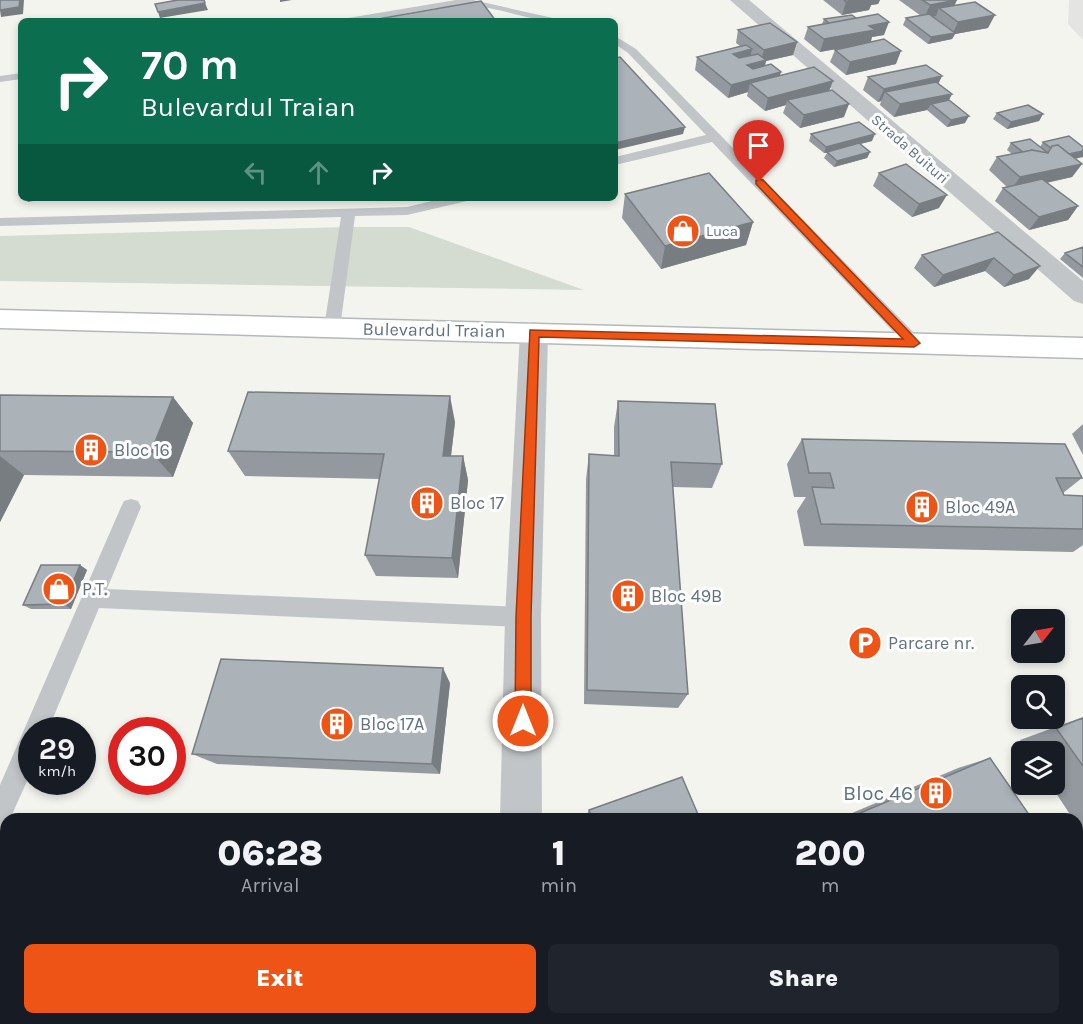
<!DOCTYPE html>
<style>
:root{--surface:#171b24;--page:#20242c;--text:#f1f3f6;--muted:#9ea1a6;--accent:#ee5415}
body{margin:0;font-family:Karla,sans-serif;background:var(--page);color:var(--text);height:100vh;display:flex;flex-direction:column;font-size:22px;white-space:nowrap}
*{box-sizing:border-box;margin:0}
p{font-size:20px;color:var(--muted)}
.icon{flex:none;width:33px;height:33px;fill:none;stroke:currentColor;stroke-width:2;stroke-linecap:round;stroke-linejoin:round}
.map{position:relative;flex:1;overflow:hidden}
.sheet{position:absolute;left:0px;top:813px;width:1083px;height:212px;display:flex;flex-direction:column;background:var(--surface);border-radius:18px 18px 0 0;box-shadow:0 3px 9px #0003}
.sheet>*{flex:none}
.hud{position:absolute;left:18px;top:18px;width:600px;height:183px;border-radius:9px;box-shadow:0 3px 9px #0003;background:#0b6e4f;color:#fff;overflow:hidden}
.needle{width:39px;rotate:59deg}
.buttons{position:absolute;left:1011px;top:609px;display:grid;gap:12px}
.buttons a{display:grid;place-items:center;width:54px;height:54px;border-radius:9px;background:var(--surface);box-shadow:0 3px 9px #0003;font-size:30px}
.speed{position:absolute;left:18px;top:717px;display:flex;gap:12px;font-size:30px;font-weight:700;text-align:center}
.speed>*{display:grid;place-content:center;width:78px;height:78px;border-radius:50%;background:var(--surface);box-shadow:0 3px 9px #0003;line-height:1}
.speed small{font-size:15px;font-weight:400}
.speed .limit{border:9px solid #d22;background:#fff;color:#111}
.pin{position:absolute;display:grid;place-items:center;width:51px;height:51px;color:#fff;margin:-62px -26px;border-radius:50% 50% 50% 0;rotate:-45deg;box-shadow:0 0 6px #0007}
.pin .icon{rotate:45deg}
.me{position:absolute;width:66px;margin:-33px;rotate:0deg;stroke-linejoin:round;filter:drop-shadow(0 0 4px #0008)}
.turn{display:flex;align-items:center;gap:21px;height:126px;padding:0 24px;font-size:27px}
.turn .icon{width:78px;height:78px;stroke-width:2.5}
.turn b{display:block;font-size:42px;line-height:51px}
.lanes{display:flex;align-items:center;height:57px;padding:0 24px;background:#0003;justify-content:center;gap:30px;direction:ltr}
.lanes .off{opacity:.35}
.eta{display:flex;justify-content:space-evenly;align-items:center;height:102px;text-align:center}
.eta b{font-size:36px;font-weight:800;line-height:42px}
.primary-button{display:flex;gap:12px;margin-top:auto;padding:12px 24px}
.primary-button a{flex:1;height:69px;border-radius:9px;background:var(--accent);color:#fff;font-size:24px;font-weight:800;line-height:69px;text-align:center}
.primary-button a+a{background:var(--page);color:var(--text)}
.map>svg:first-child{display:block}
.built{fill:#e4e5e3}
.green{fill:#d4dbd0}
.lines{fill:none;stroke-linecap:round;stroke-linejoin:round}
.primary-casing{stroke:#b4b8bc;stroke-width:3}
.lane{fill:#c1c5c8;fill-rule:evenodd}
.street{fill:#c1c5c8;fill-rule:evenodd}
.primary{fill:#fff;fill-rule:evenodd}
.wall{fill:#93999e}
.shaded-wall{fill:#787d81}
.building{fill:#abb2b8;stroke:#787d81;stroke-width:1.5}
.route{fill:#ee5415;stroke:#9b370e;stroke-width:1.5}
.labels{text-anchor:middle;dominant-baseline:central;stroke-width:6;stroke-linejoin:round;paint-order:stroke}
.far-street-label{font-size:15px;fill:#617282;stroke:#fff}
.far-poi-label{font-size:15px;fill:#617282;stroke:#fff;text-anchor:start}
.street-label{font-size:18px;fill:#617282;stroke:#fff}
.poi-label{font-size:18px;fill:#617282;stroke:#fff;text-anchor:start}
.near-poi-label{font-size:21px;fill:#617282;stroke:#fff;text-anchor:end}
</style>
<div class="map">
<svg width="1083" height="1024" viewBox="0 0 1083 1024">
<rect width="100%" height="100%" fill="#f4f4ef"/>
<path class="built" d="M1069 0H1083V40L1068 24Z"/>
<path class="green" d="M347 227H409L584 290 0 281V236Z"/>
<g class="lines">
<defs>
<path id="primary" d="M0 310 1083 338V358L0 328Z"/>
</defs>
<use href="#primary" class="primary-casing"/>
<path class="lane" d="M456 0H473L553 18 558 21C527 21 498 6 467 6 425 6 385 21 343 21L348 18Z
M615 36 636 49 920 339 922 343 920 347H908L712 142 615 165V157L706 135 628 53 615 44Z
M21 73V79L0 82V76Z
M444 198H469L467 201 407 215 355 216 340 328 338 332H326L324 328 341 217 0 226V218L407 207Z
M131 499 138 501 141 507 107 589 523 607 531 610 534 617 531 624 523 627 99 608 48 730H32V770L10 819H6V824L0 827V785L121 507 124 501Z"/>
<path class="street" d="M730 0H749L1083 281V304L1074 301Z
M534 322 544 325 548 332 541 617 542 819H500L505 617 520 332 524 325Z
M1083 931V977L1077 979V933Z
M491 1018H539V1024H491Z
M899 1018H958L956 1024H897Z"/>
<use href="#primary" class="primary"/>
</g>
<path class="wall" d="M823 0H880L878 4 871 5 869 10 842 15Z
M899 0H956L954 6 988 28 955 34 952 39 928 44 903 25 906 18 921 16Z
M856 18 884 35 872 37 871 42 896 64 846 75 830 62 835 50 840 48 820 52 804 39 808 27 822 24 824 19Z
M738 30 797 42 793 55 766 61 765 66 781 72 779 76 830 91 844 117 800 128 783 113 786 105 765 111 747 96 748 92 728 98 695 70 697 57 740 46 736 43Z
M868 77 938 83 952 94 949 100 965 123 947 127 927 110 894 117 880 105 881 101 878 102 863 90Z
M997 113 1043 114 1039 121 1007 129 993 119Z
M811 134 872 141 860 144 870 152 867 158 834 167 824 158 827 153H824L809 141Z
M1043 142 1075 159 1082 164 1072 177 1047 183 1078 206 1068 220 1029 230 995 201 1003 188 1007 187 989 170 997 157 1012 154 1007 150 1011 143 1040 147Z
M879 173 939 208 912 217 873 186Z
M625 194 753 222 746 245 661 269 622 218Z
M998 232 1029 279 1004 287 985 271 934 287 914 268 922 255Z
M1083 247V278L1060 259 1065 253Z
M0 395 173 397 193 423 173 477 24 475 0 522Z
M618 401 722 464 712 488 673 487 688 694 678 708 584 704 586 479 589 454 614 456V427Z
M455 422 451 456H463L468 480 458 578 376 576 365 555 380 479 245 476 228 451Z
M1083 424V455L1072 434Z
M802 439 1082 478 1063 493 1064 495 1083 496V545L1073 552 804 546 797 511 806 497H794L787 464Z
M80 565 87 570 71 609H31L23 605Z
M450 683 440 774 217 764 192 754Z
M1083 717V833L1077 824V819H1073L1050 784H1054V752H1028L1020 740Z
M990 758 1032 819H838L958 768Z
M589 810 700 819H586V816Z"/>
<path class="shaded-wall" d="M20 0H24L23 14 1 17 0 10Z
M280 0H292L280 2Z
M859 0H880L878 4 871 5 869 10 842 15 846 2Z
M957 0 951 13 939 8 936 16 924 18 930 5Z
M205 3 208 10 160 18 158 12Z
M995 15 988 28 955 34 952 39 928 44 931 37 953 33 958 22Z
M889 22 884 35 872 37 870 43 820 52 824 39 869 26Z
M797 42 793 55 766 61 763 73 744 78 747 65 761 61 764 50Z
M752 49 749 62 730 67 733 54Z
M901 51 896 64 846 75 850 62Z
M781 72 777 85 750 83 748 92 728 98 731 85Z
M942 76 936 89 885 92 881 101 878 102 884 89Z
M833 81 828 94 787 100 786 105 765 111 768 98Z
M952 94 945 107 931 104 927 110 894 117 900 104Z
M849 104 844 117 800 128 804 115Z
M1043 114 1039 121 1007 129 1011 122Z
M969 116 965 123 947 127 951 120Z
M685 127 683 134 615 150V143Z
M875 134 872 141 824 153 826 147Z
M1083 151V157L1057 163 1062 156Z
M870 152 867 158 834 167 837 161Z
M1082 164 1072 177 1011 190 1020 177Z
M947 195 939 208 912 217 919 204Z
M25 198H48L28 202Z
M1078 206 1068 220 1029 230 1039 217Z
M753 222 746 245 661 269 665 246Z
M994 258 985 271 934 287 943 275Z
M1040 266 1029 279 1004 287 1014 275Z
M450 396 455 422 448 480 443 456Z
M173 397 193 423 173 477 151 452Z
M0 456 24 475 0 522Z
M463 456 468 480 458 578 452 558Z
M80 565 87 570 71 609 64 604Z
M443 668 450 683 440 774 432 764Z
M401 1018H412L411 1024H400Z"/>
<path class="building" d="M0 0H20L19 7 0 10Z
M178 0H204L205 3 158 12 155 4Z
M844 0H859L846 2Z
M922 0H957L930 5Z
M481 1 496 21H366Z
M975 2 995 15 958 22 939 8Z
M878 14 889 22 869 26 875 30 824 39 808 27Z
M929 14 955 33 931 37 906 18Z
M852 15 856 18 829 23 824 19Z
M770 23 797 42 764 50 738 30Z
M884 39 901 51 850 62 835 50Z
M746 45 752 49 733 54 739 58 758 54 766 60 747 65 753 69 771 64 781 72 731 85 697 57Z
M620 57 685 127 615 143V58Z
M926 65 942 76 884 89 868 77Z
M814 67 833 81 768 98 750 83Z
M936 82 952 94 900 104 885 92Z
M832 90 849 104 804 115 787 100Z
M949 100 969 116 951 120 931 104Z
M1028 105 1043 114 1011 122 997 113Z
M859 122 875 134 826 147 811 134Z
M1069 136 1083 147V151L1069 154 1058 145 1052 146 1051 148 1043 142Z
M1030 139 1048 153 1032 150 1023 152 1011 143Z
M859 143 870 152 837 161 827 152Z
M1058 145 1082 164 1020 177 997 157 1032 150 1048 153 1052 146Z
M906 164 947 195 919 204 879 173Z
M709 173 753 222 665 246 625 194Z
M1042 179 1078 206 1039 217 1003 188Z
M998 232 1040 266 1014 275 994 258 943 275 922 255Z
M1083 247V267L1065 253Z
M248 392 450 396 443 456H463L452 558 365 555 384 454 228 451Z
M0 395 173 397 151 452 0 451Z
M618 401 715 404 722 464 671 462 688 694 587 690 589 454 619 456Z
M802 439 1065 444 1082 478H1056L1064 495 1083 496V529L821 524 812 487 834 488 830 473H809Z
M41 565H80L64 604 23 605Z
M221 659 443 668 432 764 192 754Z
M1083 718V766L1056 728Z
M990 758 1032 819H846Z
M682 777 700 819H592L589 810Z
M108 1018H401L400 1024H106Z"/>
<path class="route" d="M759 179 763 180 920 343 914 347 539 337 531 617V721L529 726 523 729 517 726 515 721 516 617 530 330 903 339 756 184V180Z"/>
<defs>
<symbol id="shop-disc" viewBox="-11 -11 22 22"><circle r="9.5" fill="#ee5415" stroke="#fff"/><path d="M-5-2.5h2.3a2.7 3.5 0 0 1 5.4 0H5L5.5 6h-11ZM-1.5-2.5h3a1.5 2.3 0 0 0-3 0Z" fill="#fff"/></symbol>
<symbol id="building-disc" viewBox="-11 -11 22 22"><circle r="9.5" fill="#ee5415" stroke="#fff"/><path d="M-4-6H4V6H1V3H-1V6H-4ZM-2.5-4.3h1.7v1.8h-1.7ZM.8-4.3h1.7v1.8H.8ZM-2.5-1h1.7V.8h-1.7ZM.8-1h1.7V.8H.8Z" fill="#fff"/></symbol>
<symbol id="parking-disc" viewBox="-11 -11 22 22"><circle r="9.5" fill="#ee5415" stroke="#fff"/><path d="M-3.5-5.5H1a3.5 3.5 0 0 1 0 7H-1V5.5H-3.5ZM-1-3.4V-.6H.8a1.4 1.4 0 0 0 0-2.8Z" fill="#fff"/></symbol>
</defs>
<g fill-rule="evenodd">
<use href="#shop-disc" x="664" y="212" width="38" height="38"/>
<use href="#building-disc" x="72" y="431" width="38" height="38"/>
<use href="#building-disc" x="408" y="484" width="38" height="38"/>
<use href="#building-disc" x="903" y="488" width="38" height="38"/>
<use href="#shop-disc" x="40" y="570" width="38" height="38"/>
<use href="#building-disc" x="609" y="577" width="38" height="38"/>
<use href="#parking-disc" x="846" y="624" width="38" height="38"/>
<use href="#building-disc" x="318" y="705" width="38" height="38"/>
<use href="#building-disc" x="917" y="774" width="38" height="38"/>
</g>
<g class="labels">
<g class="far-street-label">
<text transform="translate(910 149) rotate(41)">Strada Buituri</text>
</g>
<g class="far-poi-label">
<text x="706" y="231">Luca</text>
</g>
<g class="street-label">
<text transform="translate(434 330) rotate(1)">Bulevardul Traian</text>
</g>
<g class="poi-label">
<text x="114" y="450">Bloc 16</text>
<text x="450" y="503">Bloc 17</text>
<text x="945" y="507">Bloc 49A</text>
<text x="82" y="589">P.T.</text>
<text x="651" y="596">Bloc 49B</text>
<text x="888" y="643">Parcare nr.</text>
<text x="360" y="724">Bloc 17A</text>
</g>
<g class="near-poi-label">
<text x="913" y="793">Bloc 46</text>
</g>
</g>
</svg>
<div class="buttons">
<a><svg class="needle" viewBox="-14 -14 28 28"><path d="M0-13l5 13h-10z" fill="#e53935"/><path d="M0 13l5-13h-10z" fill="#9ea1a6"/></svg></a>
<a><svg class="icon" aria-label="search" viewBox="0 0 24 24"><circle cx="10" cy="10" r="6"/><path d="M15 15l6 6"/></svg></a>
<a><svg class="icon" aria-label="layers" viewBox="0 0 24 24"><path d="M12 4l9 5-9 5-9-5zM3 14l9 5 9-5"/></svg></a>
</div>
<div class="speed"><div>29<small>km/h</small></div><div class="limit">30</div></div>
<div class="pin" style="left:759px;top:182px;background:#d93025"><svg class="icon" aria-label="arrive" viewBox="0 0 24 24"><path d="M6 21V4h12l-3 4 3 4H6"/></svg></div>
<svg class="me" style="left:523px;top:721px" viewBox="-20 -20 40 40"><circle r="17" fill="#ee5415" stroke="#fff" stroke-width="3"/><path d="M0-11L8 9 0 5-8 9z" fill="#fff"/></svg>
<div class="hud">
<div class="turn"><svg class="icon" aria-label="right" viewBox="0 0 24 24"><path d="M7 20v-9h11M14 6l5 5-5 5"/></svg><div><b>70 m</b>Bulevardul Traian</div></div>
<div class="lanes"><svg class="icon off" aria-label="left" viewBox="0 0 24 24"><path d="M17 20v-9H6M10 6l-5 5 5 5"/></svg><svg class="icon off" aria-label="ahead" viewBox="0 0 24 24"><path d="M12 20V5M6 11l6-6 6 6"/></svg><svg class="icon" aria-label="right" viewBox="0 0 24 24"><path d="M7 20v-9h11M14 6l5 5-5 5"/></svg></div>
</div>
<section class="sheet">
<div class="eta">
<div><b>06:28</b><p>Arrival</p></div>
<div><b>1</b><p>min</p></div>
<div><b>200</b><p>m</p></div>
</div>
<div class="primary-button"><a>Exit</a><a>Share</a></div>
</section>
</div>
